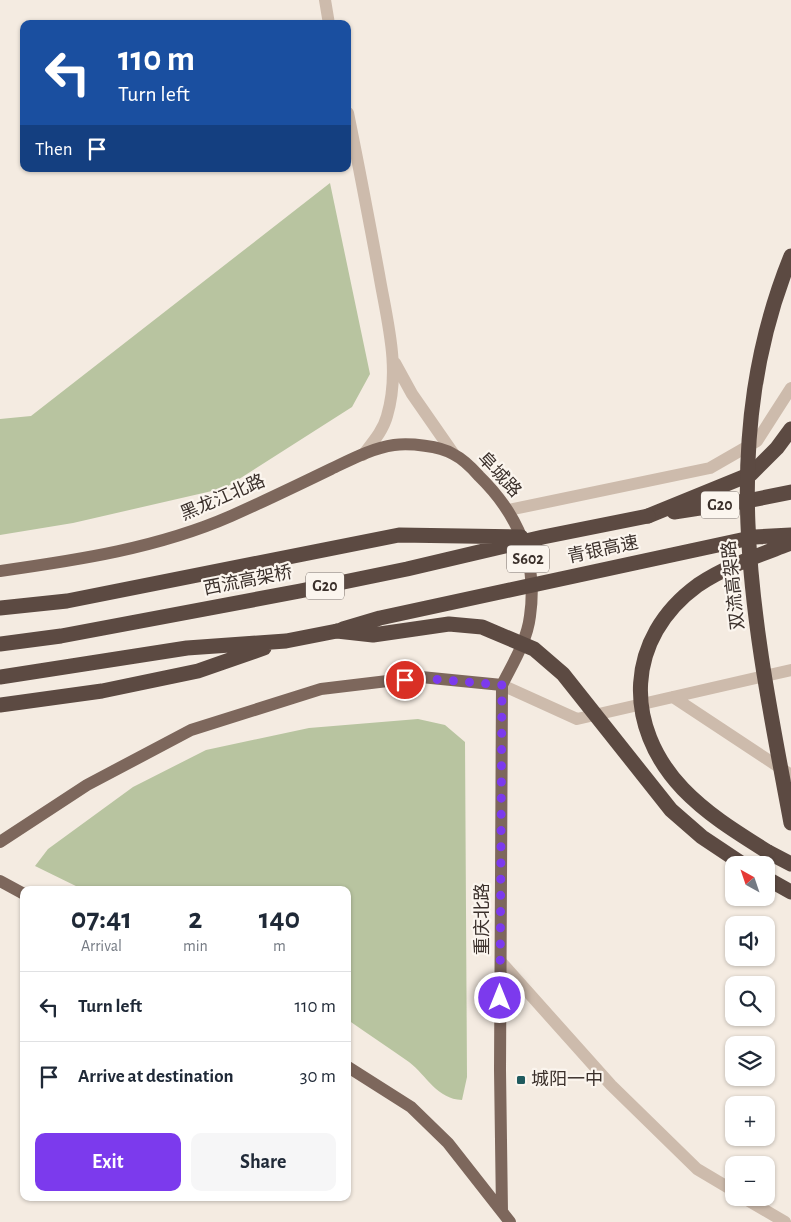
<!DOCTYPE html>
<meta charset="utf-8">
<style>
:root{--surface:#fff;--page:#f6f6f7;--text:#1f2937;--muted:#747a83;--line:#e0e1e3;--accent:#7c3aed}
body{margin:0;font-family:"Alegreya Sans","Noto Sans SC",sans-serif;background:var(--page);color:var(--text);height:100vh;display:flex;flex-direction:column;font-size:19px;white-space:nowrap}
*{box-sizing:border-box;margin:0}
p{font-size:16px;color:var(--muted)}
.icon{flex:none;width:28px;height:28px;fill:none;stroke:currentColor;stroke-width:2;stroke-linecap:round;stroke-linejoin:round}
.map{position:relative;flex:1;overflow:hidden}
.details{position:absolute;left:20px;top:886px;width:331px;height:315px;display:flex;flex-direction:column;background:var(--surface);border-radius:10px;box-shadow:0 1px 4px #0004}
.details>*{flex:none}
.top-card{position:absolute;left:20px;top:20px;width:331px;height:152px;border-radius:10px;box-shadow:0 1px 4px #0004;background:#1a4fa0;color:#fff;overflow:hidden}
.needle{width:32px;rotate:320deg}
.tools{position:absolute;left:725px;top:856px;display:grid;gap:10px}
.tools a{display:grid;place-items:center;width:50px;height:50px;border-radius:10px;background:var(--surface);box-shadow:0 1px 4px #0004;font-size:25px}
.pin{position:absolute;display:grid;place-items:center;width:42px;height:42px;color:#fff;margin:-21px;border:2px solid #fff;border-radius:50%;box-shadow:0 1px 5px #0007}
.me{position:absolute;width:55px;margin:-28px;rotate:0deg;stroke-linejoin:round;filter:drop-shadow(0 0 4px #0008)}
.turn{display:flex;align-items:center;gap:18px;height:105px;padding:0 15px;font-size:22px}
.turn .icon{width:65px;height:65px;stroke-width:2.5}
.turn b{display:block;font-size:35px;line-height:42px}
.then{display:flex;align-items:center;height:48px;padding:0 15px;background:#0003;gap:10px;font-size:19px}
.eta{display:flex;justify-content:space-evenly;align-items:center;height:85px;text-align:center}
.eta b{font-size:30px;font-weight:600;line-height:35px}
.button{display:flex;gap:10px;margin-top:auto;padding:10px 15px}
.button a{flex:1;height:58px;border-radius:10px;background:var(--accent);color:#fff;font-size:20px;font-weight:600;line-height:58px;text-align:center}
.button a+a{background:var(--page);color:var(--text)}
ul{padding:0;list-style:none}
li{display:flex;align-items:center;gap:15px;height:70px;padding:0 15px;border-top:1px solid var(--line)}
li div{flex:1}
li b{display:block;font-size:19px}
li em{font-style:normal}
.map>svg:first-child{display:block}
.green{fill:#b8c4a0}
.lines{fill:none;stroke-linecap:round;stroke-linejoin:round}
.street{stroke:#cdbbac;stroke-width:12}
.primary{stroke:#7d675c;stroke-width:12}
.highway{stroke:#5c4a42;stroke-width:15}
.highway-bridge{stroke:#5c4a42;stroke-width:15}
.route{stroke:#7c3aed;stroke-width:9;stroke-dasharray:0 16.2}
.poi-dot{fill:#1f5a5e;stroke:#fbf5ee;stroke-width:2}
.labels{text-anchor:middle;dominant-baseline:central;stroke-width:4.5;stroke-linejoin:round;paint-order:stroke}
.shield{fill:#fbf5ee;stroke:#756b66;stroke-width:1}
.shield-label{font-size:16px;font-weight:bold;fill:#3b302b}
.street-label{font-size:18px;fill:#3b302b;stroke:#fbf5ee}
.poi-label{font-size:18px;fill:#3b302b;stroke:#fbf5ee;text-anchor:start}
</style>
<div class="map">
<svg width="791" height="1222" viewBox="0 0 791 1222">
<rect width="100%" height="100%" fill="#f4ebe1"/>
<path class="green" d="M330 183 370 374 352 407 225 488 73 523 0 535V419L31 416Z
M418 719 445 725 465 742 467 1077 462 1100C437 1099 427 1076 409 1062 389 1048 368 1034 348 1020V890H84L35 866 48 849 133 787 206 750 309 728Z"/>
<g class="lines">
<path class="street" d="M325 0 329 24
M348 113C359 167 369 220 379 274 387 321 401 369 387 416 383 431 372 443 363 455
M395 363 412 394 453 453
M509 510 710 468 757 441 791 388
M502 685 577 719 791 670
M673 697 791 775
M501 962 611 1085 697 1169 734 1191
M744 1198 785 1222"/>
<path class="primary" d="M0 571C78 560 158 548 231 516 265 501 298 485 331 469 350 460 372 448 394 445 410 443 440 446 453 454 463 459 472 468 479 476 518 514 538 560 530 616 527 641 513 663 502 685L500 1070 502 1212
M0 842 87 785 191 730 321 689 421 677 502 685
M0 881 24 894
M348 1067 411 1107 448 1143 510 1222"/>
<path class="highway" d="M674 512 752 500 791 492
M648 516 751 474 777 448 791 429
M0 677 187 648 286 641 337 631
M0 705 102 691 198 671 264 648
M768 852 791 864
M766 878 791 892"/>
<path class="highway-bridge" d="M791 256C714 446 755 630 791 823
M0 608 67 601 399 535 521 537
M343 629 380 618 755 537 791 535
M337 631 373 635 449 624 482 627 534 649 563 674 671 810 702 837 744 865
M0 644 61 636 300 591 407 569 543 537 648 516
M768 852C738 833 708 815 683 789 623 726 625 638 698 585 726 566 760 555 791 543"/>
</g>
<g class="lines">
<path class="route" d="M405 680 421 678 502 685 500 998"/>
</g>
<rect class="poi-dot" x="516" y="1075" width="10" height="10" rx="2.5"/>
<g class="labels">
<g class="shield">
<rect x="701" y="491.5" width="38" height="27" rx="4"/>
<rect x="507" y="545.5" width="42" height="27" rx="4"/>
<rect x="306" y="572.5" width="38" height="27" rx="4"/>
</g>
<g class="shield-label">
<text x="720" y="505">G20</text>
<text x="528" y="559">S602</text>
<text x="325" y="586">G20</text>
</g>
<g class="street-label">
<text transform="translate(499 475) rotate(47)">阜城路</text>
<text transform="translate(223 498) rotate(-23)">黑龙江北路</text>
<text transform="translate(603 550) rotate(-12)">青银高速</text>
<text transform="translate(248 581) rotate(-11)">西流高架桥</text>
<text transform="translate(734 585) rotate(-96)">双流高架路</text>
<text transform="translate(483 919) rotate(-90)">重庆北路</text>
</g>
<g class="poi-label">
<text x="531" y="1080">城阳一中</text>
</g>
</g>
</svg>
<div class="tools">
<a><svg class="needle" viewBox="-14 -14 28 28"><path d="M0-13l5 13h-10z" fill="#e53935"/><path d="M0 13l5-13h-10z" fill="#747a83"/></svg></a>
<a><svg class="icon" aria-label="sound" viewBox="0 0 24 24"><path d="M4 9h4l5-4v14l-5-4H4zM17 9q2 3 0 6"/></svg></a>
<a><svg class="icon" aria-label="search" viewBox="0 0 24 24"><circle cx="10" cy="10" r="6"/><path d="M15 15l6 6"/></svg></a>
<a><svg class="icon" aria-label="layers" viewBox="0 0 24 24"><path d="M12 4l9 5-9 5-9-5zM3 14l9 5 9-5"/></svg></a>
<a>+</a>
<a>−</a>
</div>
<div class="pin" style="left:405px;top:680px;background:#d93025"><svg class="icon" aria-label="arrive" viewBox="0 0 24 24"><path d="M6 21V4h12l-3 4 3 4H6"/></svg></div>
<svg class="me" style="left:500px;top:998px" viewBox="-20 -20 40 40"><circle r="17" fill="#7c3aed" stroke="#fff" stroke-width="3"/><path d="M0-11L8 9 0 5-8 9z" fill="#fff"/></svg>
<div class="top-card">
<div class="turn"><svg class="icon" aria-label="left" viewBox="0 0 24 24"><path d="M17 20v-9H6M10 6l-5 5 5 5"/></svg><div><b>110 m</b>Turn left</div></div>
<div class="then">Then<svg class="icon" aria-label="arrive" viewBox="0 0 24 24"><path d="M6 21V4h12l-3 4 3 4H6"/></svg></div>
</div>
<section class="details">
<div class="eta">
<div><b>07:41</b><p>Arrival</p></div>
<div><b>2</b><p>min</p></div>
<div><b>140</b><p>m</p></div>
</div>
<ul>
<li><svg class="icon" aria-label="left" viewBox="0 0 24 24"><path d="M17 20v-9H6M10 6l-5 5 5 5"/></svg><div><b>Turn left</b></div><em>110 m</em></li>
<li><svg class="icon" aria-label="arrive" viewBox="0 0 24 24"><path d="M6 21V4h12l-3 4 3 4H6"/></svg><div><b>Arrive at destination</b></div><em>30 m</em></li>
</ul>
<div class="button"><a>Exit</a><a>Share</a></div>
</section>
</div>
